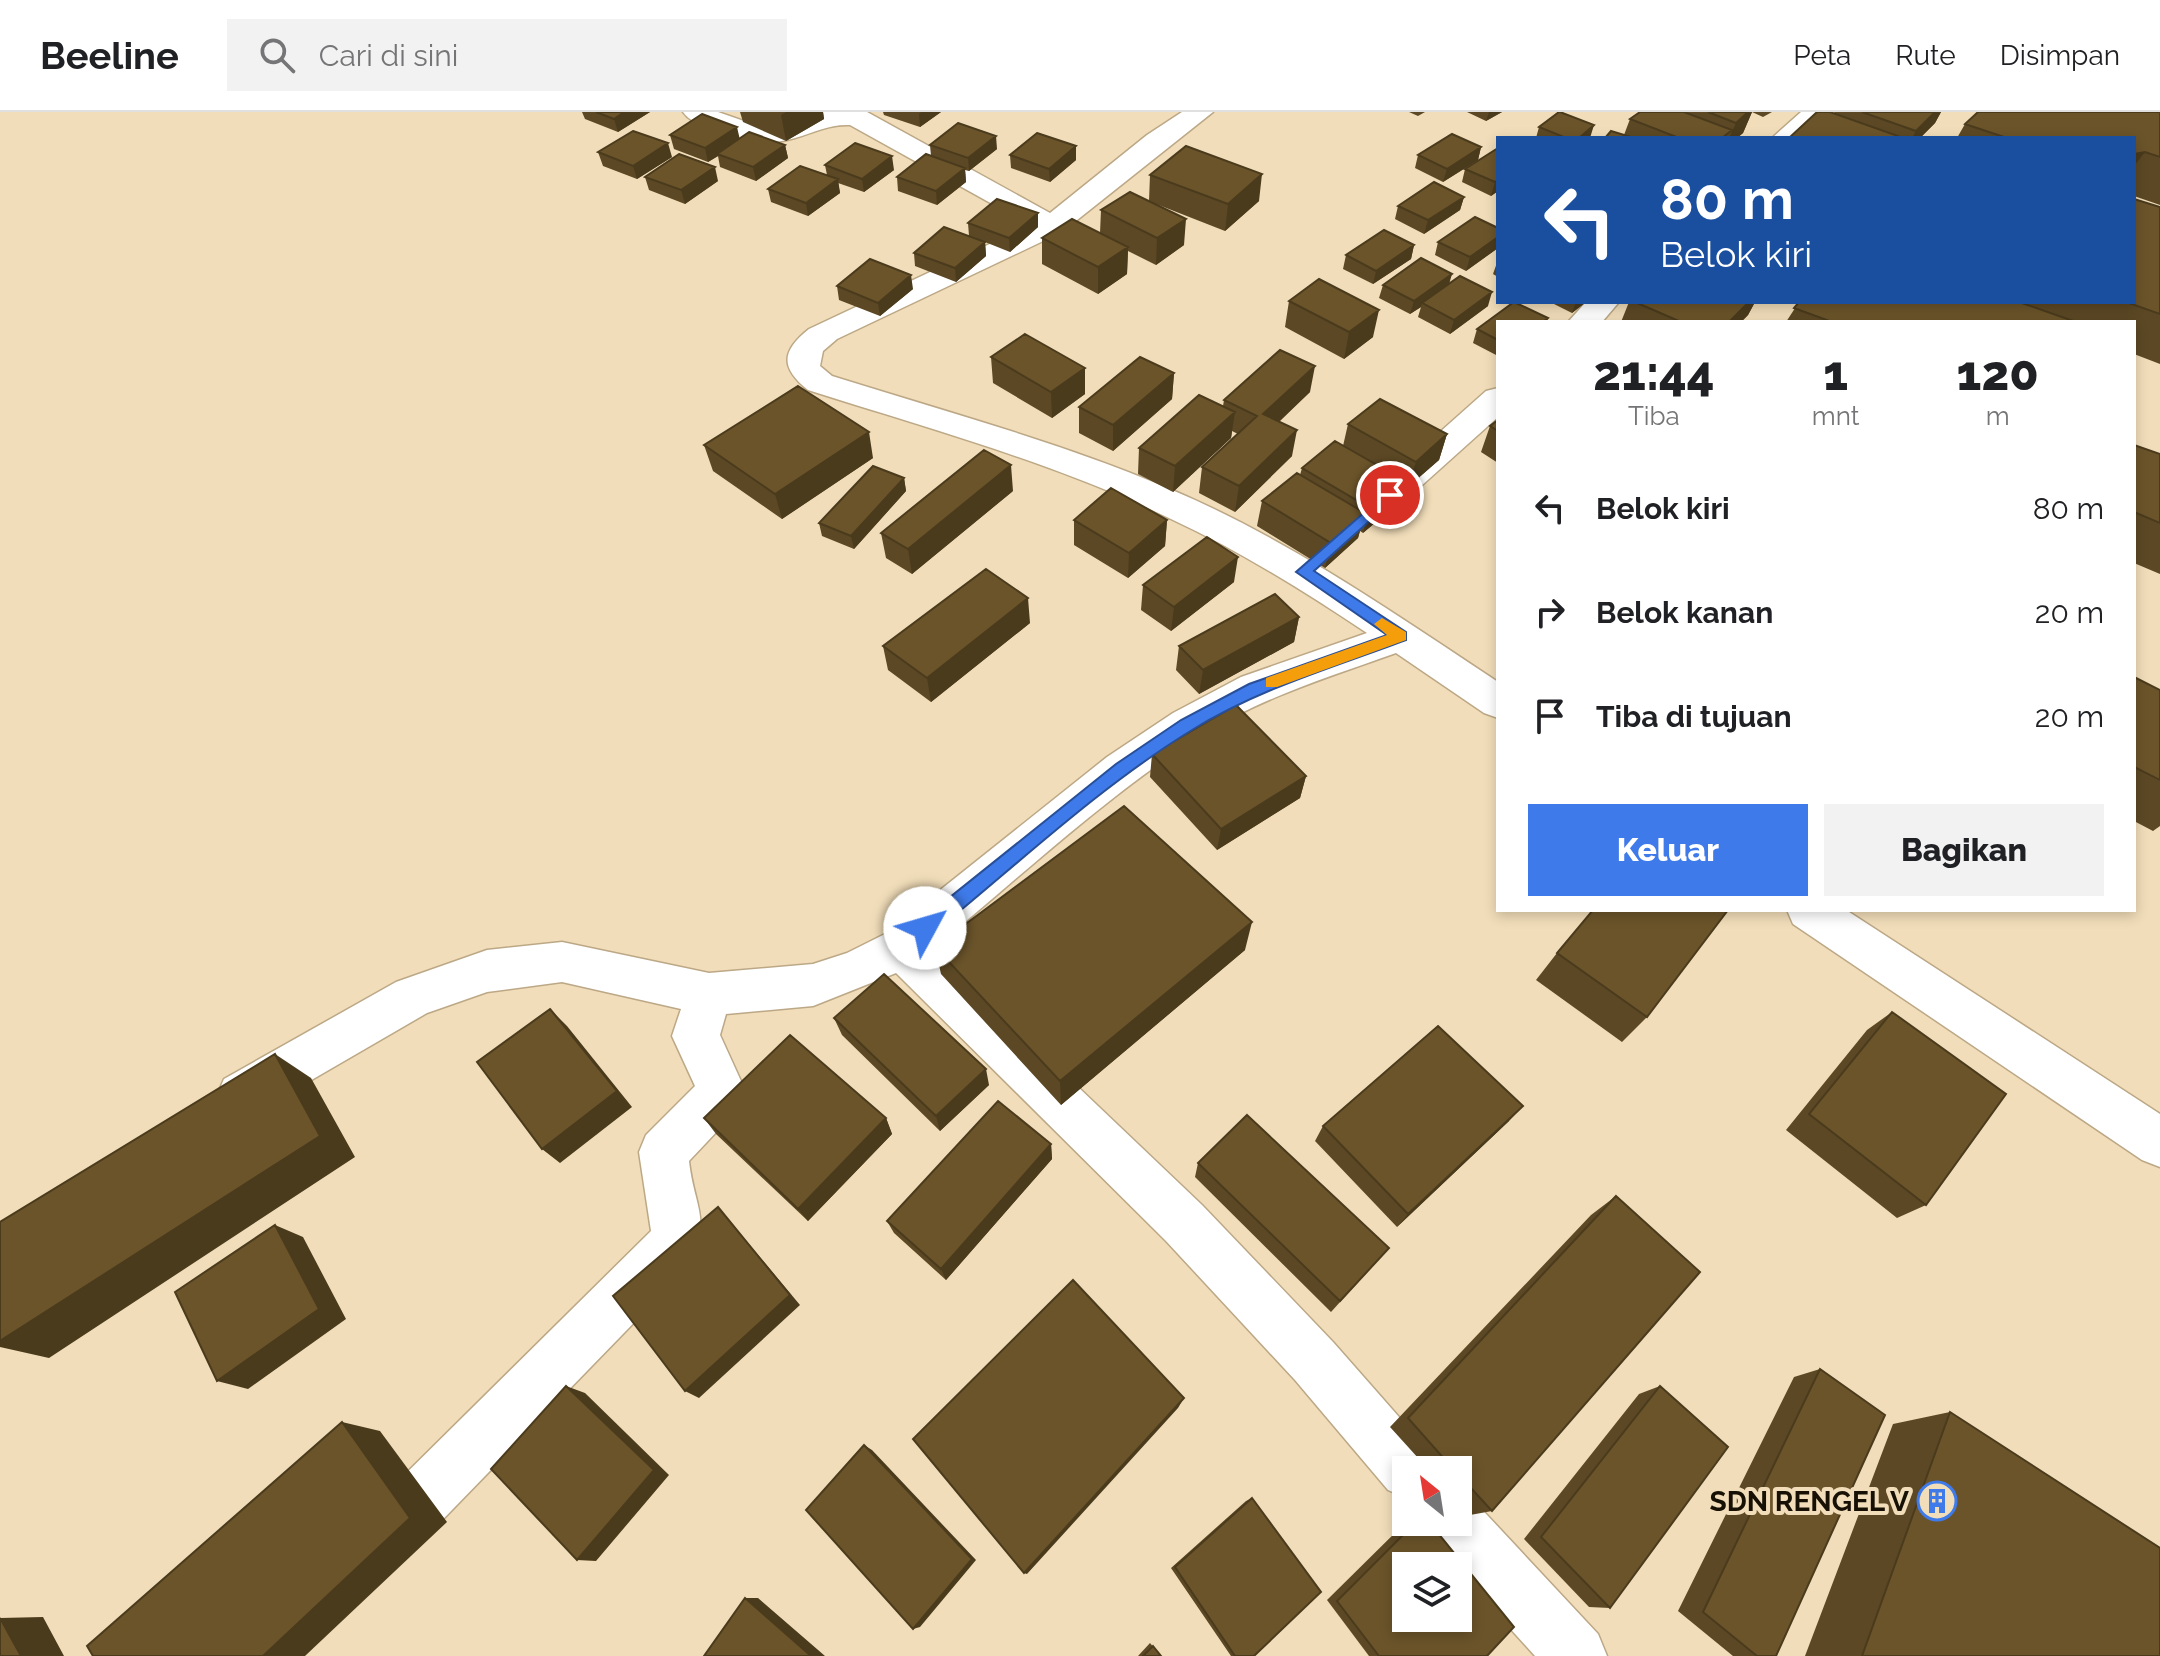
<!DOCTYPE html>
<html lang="id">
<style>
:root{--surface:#fff;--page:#f2f2f2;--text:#202124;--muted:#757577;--line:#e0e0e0;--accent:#3e7ae9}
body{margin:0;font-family:Raleway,sans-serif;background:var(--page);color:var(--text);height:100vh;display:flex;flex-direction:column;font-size:30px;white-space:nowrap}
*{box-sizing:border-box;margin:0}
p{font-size:26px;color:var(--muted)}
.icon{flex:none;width:44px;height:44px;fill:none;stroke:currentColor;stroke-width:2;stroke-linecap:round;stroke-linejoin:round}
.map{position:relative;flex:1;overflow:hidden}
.side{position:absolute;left:1496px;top:208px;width:640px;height:592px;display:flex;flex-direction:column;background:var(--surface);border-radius:0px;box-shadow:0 4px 12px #0003}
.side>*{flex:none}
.banner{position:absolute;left:1496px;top:24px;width:640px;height:168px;border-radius:0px;box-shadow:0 4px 12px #0003;background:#1a4fa0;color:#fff;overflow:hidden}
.needle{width:52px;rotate:330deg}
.tools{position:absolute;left:1392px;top:1344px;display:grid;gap:16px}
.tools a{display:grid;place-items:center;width:80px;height:80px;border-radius:0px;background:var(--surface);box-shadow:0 4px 12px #0003;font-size:40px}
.pin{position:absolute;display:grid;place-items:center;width:68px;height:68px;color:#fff;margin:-34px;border:4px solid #fff;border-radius:50%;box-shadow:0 2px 8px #0007}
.me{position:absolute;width:88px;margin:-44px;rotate:51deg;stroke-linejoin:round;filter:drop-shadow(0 0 6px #0008)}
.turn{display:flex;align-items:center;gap:28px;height:168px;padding:0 32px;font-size:36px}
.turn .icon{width:104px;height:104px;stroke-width:2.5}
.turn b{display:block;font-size:56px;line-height:68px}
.eta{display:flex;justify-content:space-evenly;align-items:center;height:136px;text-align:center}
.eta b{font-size:48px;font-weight:800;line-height:56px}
.action{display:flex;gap:16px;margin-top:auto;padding:16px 32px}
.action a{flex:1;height:92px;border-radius:0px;background:var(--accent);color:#fff;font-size:32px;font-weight:800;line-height:92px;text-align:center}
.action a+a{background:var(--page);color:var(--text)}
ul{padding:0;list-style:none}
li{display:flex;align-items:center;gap:24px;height:104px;padding:0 32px}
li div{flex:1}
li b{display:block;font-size:30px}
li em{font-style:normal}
header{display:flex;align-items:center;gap:48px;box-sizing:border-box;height:112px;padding:0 40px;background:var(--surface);border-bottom:2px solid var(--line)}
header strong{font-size:38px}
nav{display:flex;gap:44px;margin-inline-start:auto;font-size:28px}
.search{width:560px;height:72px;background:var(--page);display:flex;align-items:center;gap:20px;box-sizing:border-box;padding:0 28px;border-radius:0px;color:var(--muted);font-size:30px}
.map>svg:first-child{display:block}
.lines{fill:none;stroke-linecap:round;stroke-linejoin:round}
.minor-casing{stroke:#bca886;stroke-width:3}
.minor{fill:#fff;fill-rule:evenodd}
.wall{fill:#5c4824}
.shaded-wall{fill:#4b3b1d}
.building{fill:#6b542a;stroke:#4b3b1d;stroke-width:2;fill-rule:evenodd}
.route{fill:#3e7ae9;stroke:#284f97;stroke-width:2}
.slow{fill:#f59e0b}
.labels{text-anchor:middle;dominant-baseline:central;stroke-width:8;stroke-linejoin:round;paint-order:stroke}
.near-poi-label{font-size:28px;font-weight:bold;fill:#171004;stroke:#f1ddb9;text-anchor:end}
</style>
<header>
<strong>Beeline</strong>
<div class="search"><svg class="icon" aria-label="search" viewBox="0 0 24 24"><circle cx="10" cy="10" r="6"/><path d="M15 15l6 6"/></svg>Cari di sini</div>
<nav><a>Peta</a><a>Rute</a><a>Disimpan</a></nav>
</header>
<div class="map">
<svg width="2160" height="1544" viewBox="0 0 2160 1544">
<rect width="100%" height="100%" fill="#f1ddb9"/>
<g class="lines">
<defs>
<path id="minor" d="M683 0H718L761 15 779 14 819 0H867L1050 101 1147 23 1182 0H1213L1062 120 837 227 823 239 820 254 832 264C953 302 1078 335 1195 388 1302 437 1400 505 1498 570V606L1484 601 1396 541C1329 565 1260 586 1200 624 1105 685 1020 765 933 837L1202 1093 1333 1230 1428 1338 1437 1358H1406V1386L1388 1378 1295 1268 1166 1129 896 861 813 894 726 902 720 923 746 980 739 996 689 1049C694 1095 711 1104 691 1152L418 1433 397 1441 376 1433 368 1412 376 1391 651 1119 639 1040 646 1023 695 974 672 924 681 897 562 870 487 880 427 901 258 999 241 1006 224 999 217 983 224 967 396 870 487 838 562 830 709 861 813 852 847 841 885 822 1107 645 1173 601 1241 565 1367 521C1304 479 1240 439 1171 407 1056 351 930 317 808 278 781 256 780 240 809 217L1030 113 850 13C830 12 815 20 795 26 765 35 737 29 709 16 700 12 689 9 683 0Z
M1801 0H1830L1802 26H1772Z
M1586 190H1619L1602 210H1568Z
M1498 276V305L1410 384 1398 388 1386 384 1380 376 1386 368 1486 279Z
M1787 798H1846L2160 1002V1055L2142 1048 1793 812Z
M1458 1383 1474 1389 1598 1522 1607 1544H1535L1458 1459V1454H1453L1432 1431 1424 1410H1458Z"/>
</defs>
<use href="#minor" class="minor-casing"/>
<use href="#minor" class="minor"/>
</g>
<path class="wall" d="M582 0H650L618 20 585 7Z
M740 0H823L824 7 786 29 743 10Z
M883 0H941L920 15 884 3Z
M1409 0H1425L1418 4Z
M1467 0H1502L1486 9Z
M1640 0H1772L1763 5 1752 0 1743 21 1737 26H1605L1624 23 1630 7Z
M1835 0H1941L1935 11 1920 26H1789Z
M2160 0V93L2134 84V26H1957L1965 12Z
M1539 15 1590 26H1536Z
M670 23 740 26 785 33 788 46 756 69 720 55 718 44 708 50 674 37Z
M930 33 997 37 969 59 965 58 966 70 937 93 898 79 897 65 931 44Z
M1076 34V48L1050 70 1011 56 1010 43Z
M1481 35 1478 48 1443 70 1415 56 1418 43Z
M1498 36V79L1491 84 1462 70 1465 57Z
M598 40 672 45 637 67 603 54Z
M825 53 894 58 864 80 838 71 840 81 808 104 771 90 768 77 827 63Z
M1150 63 1259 89 1225 119 1151 90 1184 133 1156 153 1128 139 1127 162 1098 182 1042 152V126L1100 121 1101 98 1149 89Z
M645 65 718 69 685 92 649 78Z
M1464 85 1460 98 1424 122 1395 107 1398 94Z
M2160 95V252L2134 242V210H1786L1799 190H2134Z
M1038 101V115L1010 140 985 130 986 144 956 170 915 154 914 141 969 124 968 111Z
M1498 116V136L1466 159 1435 143 1438 130Z
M1414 133 1411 147 1373 172 1343 157 1346 143Z
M1498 148V165L1493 162Z
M1449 172 1488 194 1450 222 1418 205 1421 195 1410 202 1379 186 1383 173Z
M837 174 913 177 880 204 839 188Z
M1289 189 1373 225 1344 247 1285 215Z
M1514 190 1548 206 1547 210H1498V244L1473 231 1477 217Z
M1550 190H1586L1572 201Z
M1629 190H1755L1748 203 1741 210H1621Z
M991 245 1085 256V282L1052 306 993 271Z
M1174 261 1172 287 1113 339 1079 321V295Z
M1310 280 1279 310 1292 344 1235 400 1199 381 1202 355 1238 322 1232 319 1231 326 1173 380 1138 362 1139 336 1223 294 1224 288Z
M1498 308V351L1481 340 1490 314Z
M1348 312 1447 322 1439 348 1408 375 1402 372 1396 393 1363 421 1360 419 1358 426 1325 456 1257 414 1262 389 1300 363 1302 356 1343 334Z
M704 333 873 346 782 407 713 359Z
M2134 333 2160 342V462L2134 451Z
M904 366 906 379 854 437 822 424 819 411Z
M1013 379 912 462 886 446 881 421Z
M1074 408H1167L1165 434 1128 466 1074 433Z
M1234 470 1171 519 1141 498 1143 473Z
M1299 505 1294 530 1199 582 1176 558 1179 534Z
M1030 511 931 590 888 558 883 534Z
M2134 565 2160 578V714L2153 719 2134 709Z
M1152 642 1306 664 1300 686 1217 738 1150 665Z
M935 835 1245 838 1061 993 941 862Z
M1557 841 1647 905 1622 930 1536 868Z
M1892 900 1926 1093 1897 1106 1786 1018 1867 918Z
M834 906 989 973 940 1019 842 923Z
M704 1006H886L892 1022 808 1109 716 1022Z
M1509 1009 1397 1115 1315 1029 1323 1014Z
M1051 1032 1052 1047 946 1168 894 1121 887 1109Z
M1198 1051 1389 1136 1331 1200 1195 1065Z
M1616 1084 1492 1399 1470 1403 1458 1390V1358H1429L1390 1315 1591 1103Z
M1820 1257 1776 1544H1733L1678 1499 1794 1265Z
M1660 1274 1610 1496 1589 1495 1524 1427 1639 1282Z
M1950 1300 2160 1544H1805L1893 1312Z
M1252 1386 1254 1544H1231L1171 1456 1246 1389Z
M1406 1410H1429L1487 1544H1369L1327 1488Z
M1150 1531 1161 1544H1138Z"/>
<path class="shaded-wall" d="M624 0H650L618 20 614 7Z
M786 0H823L824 7 786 29 781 3Z
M921 0H941L920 15 919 2Z
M1489 0H1502L1486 9Z
M1748 0H1752L1743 21 1737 26H1729L1736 11Z
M1935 0H1941L1935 11 1920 26H1912L1916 19Z
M1594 13 1590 26H1579Z
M737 15 740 28 717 42 718 44 708 50 705 36Z
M996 24 997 37 969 59 968 46Z
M668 31 672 45 637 67 633 54Z
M785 33 788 46 756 69 753 55Z
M1076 34V48L1050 70 1049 57Z
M1481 35 1478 48 1443 70 1447 57Z
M2145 40 2134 54V42Z
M892 44 894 58 864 80 862 67Z
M715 55 718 69 685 92 681 78Z
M965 56 966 70 937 93 936 79Z
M1262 62 1259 89 1225 119 1228 92Z
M838 67 840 81 808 104 806 91Z
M1498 68V79L1491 84 1495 70Z
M1464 85 1460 98 1424 122 1428 108Z
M1038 101V115L1010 140 1009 126Z
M1186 107 1184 133 1156 153 1157 126Z
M1498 125V136L1466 159 1470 145Z
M985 130 986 144 956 170 955 156Z
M1414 133 1411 147 1373 172 1376 159Z
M1128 135 1127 162 1098 182V155Z
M1452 162 1448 176 1422 191 1421 195 1410 202 1414 189Z
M911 163 913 177 880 204 878 191Z
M1492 180 1488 194 1450 222 1454 208Z
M1576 190H1586L1572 201Z
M1749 190H1755L1748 203 1741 210H1729Z
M1379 198 1373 225 1344 247 1349 220Z
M1315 254 1310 280 1259 328 1263 302Z
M1085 256V282L1052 306 1051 280Z
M1174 261 1172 287 1113 339V313Z
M1235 300 1231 326 1173 380 1175 354Z
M1297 318 1292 344 1235 400 1239 374Z
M869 320 873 346 782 407 775 382Z
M1447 322 1439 348 1408 375 1416 350Z
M1011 353 1013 379 912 462 908 437Z
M904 366 906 379 854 437 851 424Z
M1403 368 1396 393 1363 421 1370 396Z
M1365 401 1358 426 1325 456 1331 431Z
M1167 408 1165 434 1128 466 1129 441Z
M1238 445 1234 470 1171 519 1174 495Z
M1028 486 1030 511 931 590 927 566Z
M1299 505 1294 530 1199 582 1203 558Z
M1306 664 1300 686 1217 738 1221 717Z
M1252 810 1245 838 1061 993 1060 969Z
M550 897 567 914 632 995 560 1051 542 1037Z
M275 942 311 966 355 1045 49 1246 0 1235V1229Z
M986 957 989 973 940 1019 936 1004Z
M1523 994 1509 1009 1397 1115 1408 1102Z
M886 1006 892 1022 808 1109 798 1097Z
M1051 1032 1052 1047 946 1168 941 1157Z
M718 1095 800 1193 699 1286 685 1279Z
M275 1113 303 1125 346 1207 248 1277 217 1269Z
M566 1274 585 1281 669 1363 596 1449 577 1448Z
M1184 1286 1178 1296 1027 1462 1024 1461Z
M342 1310 380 1319 447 1410 305 1544H263Z
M864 1333 872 1338 976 1448 920 1515 913 1517Z
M745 1486H758L825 1544H811Z
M43 1505 64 1544H21L0 1506Z"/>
<path class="building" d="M596 0H624L614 7Z
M1559 0H1560L1594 13 1579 26H1566L1539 15Z
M1640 0H1684L1732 18 1722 26H1679L1630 7Z
M1708 0H1748L1736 11Z
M1817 0H1830L1898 24 1897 26H1789Z
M1862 0H1935L1916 19Z
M1978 0H2160V45L2145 40 2134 42V26H2007L1965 12Z
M702 2 737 15 705 36 670 23Z
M958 11 996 24 968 46 930 33Z
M633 19 668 31 633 54 598 40Z
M1611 19 1634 26H1605Z
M749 20 785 33 753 55 717 42Z
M1037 21 1076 34 1049 57 1010 43Z
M1452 22 1481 35 1447 57 1418 43Z
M855 31 892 44 862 67 825 53Z
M1186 34 1262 62 1228 92 1150 63Z
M1498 36V68L1495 70 1465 57Z
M679 42 715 55 681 78 645 65Z
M926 42 965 56 936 79 897 65Z
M800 54 838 67 806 91 768 77Z
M1434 70 1464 85 1428 108 1398 94Z
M1130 80 1186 107 1157 126 1101 98Z
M997 87 1038 101 1009 126 968 111Z
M2134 87 2160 95V202L2126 190H2134Z
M1475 105 1498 116V125L1470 145 1438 130Z
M1072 107 1128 135 1098 155 1042 126Z
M944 115 985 130 955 156 914 141Z
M1384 118 1414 133 1376 159 1346 143Z
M1421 146 1452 162 1414 189 1383 173Z
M870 147 911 163 878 191 837 174Z
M1460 164 1492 180 1454 208 1422 191Z
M1319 167 1379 198 1349 220 1289 189Z
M1514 190 1548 206 1543 210H1498V228L1477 217Z
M1635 190H1749L1729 210H1681Z
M1799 190H2019L2076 210H1832L1794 196Z
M1025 222 1085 256 1051 280 991 245Z
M1280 238 1315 254 1263 302 1297 318 1239 374 1202 355 1257 304 1224 288Z
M1140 245 1174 261 1113 313 1079 295Z
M798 274 869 320 775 382 704 333Z
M1199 283 1235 300 1175 354 1139 336Z
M1380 287 1447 322 1416 350 1348 312Z
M1498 308V319L1490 314Z
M1335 329 1403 368 1370 396 1302 356Z
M2134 333 2160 342V411L2134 400Z
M984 338 1011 353 908 437 881 421Z
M873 354 904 366 851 424 819 411Z
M1297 361 1365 401 1331 431 1262 389Z
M1111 376 1167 408 1129 441 1074 408Z
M1207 425 1238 445 1174 495 1143 473Z
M986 457 1028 486 927 566 883 534Z
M1275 482 1299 505 1203 558 1179 534Z
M2134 565 2160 578V668L2134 655Z
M1236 593 1306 664 1221 717 1152 642Z
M1124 694 1252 810 1060 969 935 835Z
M1593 798H1728L1647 905 1557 841Z
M884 862 986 957 936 1004 834 906Z
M550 897 617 979 542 1037 477 950Z
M1892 900 2006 982 1926 1093 1809 1002Z
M1438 914 1523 994 1408 1102 1323 1014Z
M790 923 886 1006 798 1097 704 1006Z
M275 942 320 1024 0 1229V1110Z
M998 989 1051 1032 941 1157 887 1109Z
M1247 1003 1389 1136 1340 1189 1198 1051Z
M1616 1084 1700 1160 1492 1399 1458 1362V1358H1454L1408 1306Z
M718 1095 790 1183 685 1279 613 1184Z
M275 1113 319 1197 217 1269 175 1180Z
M1073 1168 1184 1286 1024 1461 913 1327Z
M1820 1257 1885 1303 1776 1544H1757L1703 1500Z
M566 1274 654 1358 577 1448 491 1357Z
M1660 1274 1728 1335 1610 1496 1541 1425Z
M1950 1300 2160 1436V1544H1862Z
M342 1310 410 1406 263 1544H93L87 1534Z
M864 1333 972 1447 913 1517 806 1398Z
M1252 1386 1321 1480 1254 1544H1235L1175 1455Z
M1416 1410H1429L1514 1515 1487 1544H1379L1337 1489ZM1406 1454H1458V1506H1406Z
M745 1486 811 1544H704Z
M0 1506 21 1544H0Z
M1153 1534 1161 1544H1143Z"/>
<path class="route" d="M1390 378 1397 383 1395 386 1314 459 1406 520V528C1334 555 1258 577 1192 618 1099 675 1017 753 932 822H919L916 816 919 810 1116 652 1181 608 1249 572 1387 523 1296 460Z"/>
<path class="slow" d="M1382 506 1406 520V528L1277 575H1266V566L1387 523 1374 512Z"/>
<defs>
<symbol id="building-ring" viewBox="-11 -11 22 22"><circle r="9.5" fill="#f1ddb9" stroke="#3e7ae9" stroke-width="1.5"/><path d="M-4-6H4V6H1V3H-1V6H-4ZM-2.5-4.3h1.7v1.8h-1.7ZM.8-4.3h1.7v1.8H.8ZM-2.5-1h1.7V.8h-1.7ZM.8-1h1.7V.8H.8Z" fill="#3e7ae9"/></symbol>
</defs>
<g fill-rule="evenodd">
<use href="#building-ring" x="1915" y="1367" width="44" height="44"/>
</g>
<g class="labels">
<g class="near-poi-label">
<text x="1909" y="1389">SDN RENGEL V</text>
</g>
</g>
</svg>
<div class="tools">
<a><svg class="needle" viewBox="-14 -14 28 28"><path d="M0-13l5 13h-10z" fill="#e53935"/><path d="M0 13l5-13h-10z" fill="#757577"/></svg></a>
<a><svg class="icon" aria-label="layers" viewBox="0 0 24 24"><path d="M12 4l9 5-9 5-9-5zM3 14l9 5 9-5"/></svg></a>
</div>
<div class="pin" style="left:1390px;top:383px;background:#d93025"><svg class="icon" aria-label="arrive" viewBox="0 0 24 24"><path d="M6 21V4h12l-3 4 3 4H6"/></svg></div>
<svg class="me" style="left:925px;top:816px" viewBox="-20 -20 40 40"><circle r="19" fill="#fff"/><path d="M0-13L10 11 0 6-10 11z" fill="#3e7ae9"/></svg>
<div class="banner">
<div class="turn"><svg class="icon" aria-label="left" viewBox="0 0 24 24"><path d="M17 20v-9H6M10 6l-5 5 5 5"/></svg><div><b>80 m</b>Belok kiri</div></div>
</div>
<section class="side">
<div class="eta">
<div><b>21:44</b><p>Tiba</p></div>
<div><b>1</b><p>mnt</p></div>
<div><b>120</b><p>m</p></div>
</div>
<ul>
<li><svg class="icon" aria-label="left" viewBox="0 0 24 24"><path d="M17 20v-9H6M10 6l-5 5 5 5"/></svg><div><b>Belok kiri</b></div><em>80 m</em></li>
<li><svg class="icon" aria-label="right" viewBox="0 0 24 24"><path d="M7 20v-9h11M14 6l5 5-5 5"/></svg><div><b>Belok kanan</b></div><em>20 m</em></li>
<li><svg class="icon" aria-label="arrive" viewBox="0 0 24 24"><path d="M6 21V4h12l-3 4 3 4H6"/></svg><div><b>Tiba di tujuan</b></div><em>20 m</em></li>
</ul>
<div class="action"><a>Keluar</a><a>Bagikan</a></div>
</section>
</div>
